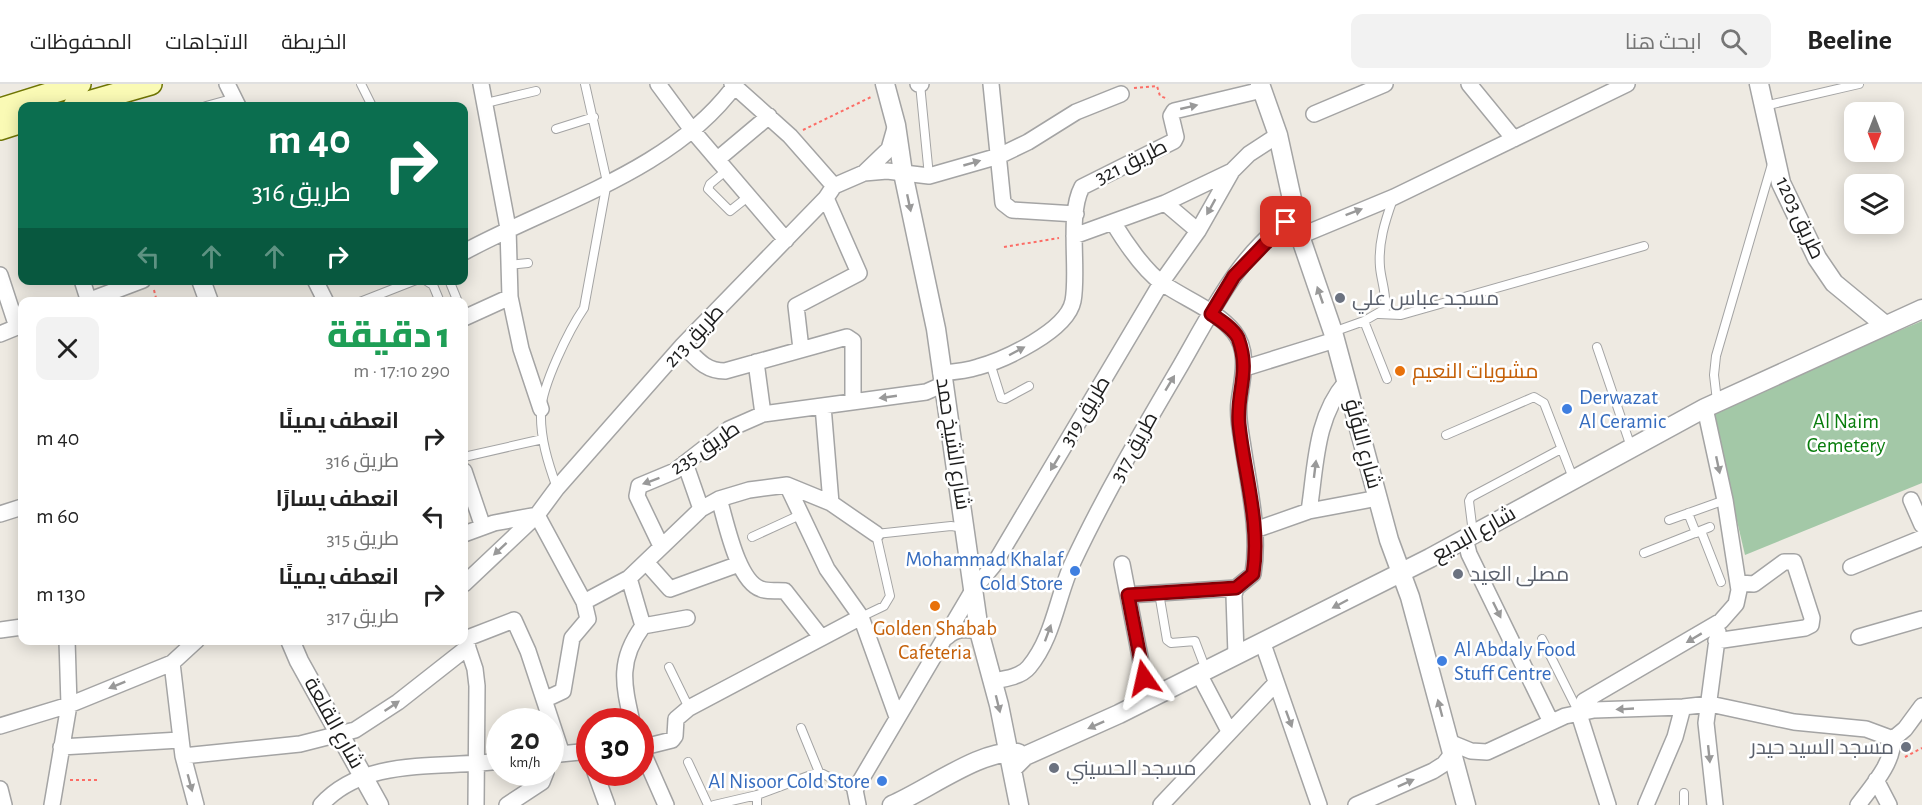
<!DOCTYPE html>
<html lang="ar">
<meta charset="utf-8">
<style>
:root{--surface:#fff;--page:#f2f2f2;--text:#222;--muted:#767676;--line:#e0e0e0}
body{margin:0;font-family:"Alegreya Sans",Cairo,sans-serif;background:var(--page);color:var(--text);direction:rtl;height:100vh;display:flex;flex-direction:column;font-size:22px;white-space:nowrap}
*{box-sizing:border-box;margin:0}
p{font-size:20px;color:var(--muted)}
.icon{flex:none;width:33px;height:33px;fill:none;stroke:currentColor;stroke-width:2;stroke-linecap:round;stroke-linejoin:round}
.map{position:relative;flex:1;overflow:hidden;direction:ltr}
.side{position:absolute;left:18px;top:213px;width:450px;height:348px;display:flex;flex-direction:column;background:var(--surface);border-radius:12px;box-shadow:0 3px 15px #0003;direction:rtl}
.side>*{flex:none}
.top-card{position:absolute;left:18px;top:18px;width:450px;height:183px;border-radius:12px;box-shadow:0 3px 15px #0003;direction:rtl;background:#0b6e4f;color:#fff;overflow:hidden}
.needle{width:39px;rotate:180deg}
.fabs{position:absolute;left:1844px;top:18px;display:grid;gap:12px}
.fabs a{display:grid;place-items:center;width:60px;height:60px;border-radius:12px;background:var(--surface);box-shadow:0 3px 15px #0003;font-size:30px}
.speed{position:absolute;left:486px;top:624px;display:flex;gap:12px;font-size:30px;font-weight:700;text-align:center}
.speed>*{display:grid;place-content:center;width:78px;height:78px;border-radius:50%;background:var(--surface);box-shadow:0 3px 15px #0003;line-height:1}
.speed small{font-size:15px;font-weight:400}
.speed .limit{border:9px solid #d22;background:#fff;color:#111}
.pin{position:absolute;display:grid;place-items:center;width:51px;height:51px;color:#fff;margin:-26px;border-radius:12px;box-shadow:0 3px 9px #0006}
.me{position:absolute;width:66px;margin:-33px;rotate:349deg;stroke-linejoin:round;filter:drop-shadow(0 0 4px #0008)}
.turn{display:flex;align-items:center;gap:21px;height:126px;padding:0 18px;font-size:27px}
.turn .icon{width:78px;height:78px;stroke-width:2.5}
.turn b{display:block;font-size:42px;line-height:51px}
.lanes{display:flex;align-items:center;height:57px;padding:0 18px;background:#0003;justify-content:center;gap:30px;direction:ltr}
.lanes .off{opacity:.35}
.round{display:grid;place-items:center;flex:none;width:63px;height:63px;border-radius:12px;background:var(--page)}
.head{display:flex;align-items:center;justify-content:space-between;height:102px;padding:0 18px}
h1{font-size:36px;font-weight:800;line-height:45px;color:#1e9e55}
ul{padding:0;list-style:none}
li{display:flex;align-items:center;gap:18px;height:78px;padding:0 18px}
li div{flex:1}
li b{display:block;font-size:22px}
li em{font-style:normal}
header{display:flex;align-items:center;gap:36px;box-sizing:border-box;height:84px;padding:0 30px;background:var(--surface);border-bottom:2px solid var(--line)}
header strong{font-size:28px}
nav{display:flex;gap:33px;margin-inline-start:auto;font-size:21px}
.search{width:420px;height:54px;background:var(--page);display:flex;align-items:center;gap:15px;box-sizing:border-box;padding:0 21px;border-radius:12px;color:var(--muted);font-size:22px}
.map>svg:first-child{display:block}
.cemetery{fill:#a3c8a7}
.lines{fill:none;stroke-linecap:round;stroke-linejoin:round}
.service-casing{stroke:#a4a4a4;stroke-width:10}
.minor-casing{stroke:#a4a4a4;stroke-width:18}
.tertiary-casing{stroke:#a4a4a4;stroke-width:21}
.secondary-casing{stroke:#6f7503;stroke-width:24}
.path{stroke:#fc6d66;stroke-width:2;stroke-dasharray:3 3;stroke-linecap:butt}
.service{stroke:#fff;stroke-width:8}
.minor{stroke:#fff;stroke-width:15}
.tertiary{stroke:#fff;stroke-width:18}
.secondary{stroke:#fafab5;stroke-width:21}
.oneway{fill:#999}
.route-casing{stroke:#830007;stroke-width:15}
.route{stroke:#ca000b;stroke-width:10}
.worship-dot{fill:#6b7280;stroke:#fff;stroke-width:2}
.food-dot{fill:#e8710a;stroke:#fff;stroke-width:2}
.shop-dot{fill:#3f7fe0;stroke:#fff;stroke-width:2}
.labels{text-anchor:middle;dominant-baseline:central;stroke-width:5;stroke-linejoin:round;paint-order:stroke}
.street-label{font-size:21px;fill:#1d1d1d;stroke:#fff}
.worship-label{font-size:21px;fill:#5b616d;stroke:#fff;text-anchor:start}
.food-label{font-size:21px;fill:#c56008;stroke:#fff;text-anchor:start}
.shop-label{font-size:21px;fill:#366cbe;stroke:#fff;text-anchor:start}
.park-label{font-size:21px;fill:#097d0d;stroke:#fff}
</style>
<header>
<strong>Beeline</strong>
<div class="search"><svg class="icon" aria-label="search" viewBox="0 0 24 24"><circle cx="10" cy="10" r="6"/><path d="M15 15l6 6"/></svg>ابحث هنا</div>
<nav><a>الخريطة</a><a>الاتجاهات</a><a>المحفوظات</a></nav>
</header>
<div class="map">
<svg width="1922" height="721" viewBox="0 0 1922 721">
<rect width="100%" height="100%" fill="#eeeae2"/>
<path class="cemetery" d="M1922 237V399L1745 471 1711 326Z"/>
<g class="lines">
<defs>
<path id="service" d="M361 0 372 22
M920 0 929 92
M486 19 536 7
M206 22 235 14
M1764 22 1859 0
M556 45 594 33
M728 85 710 100 708 105 730 127 749 112
M508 181 528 179
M425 196 433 201 440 218
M449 196 458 218
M360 218 416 196
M1379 230 1401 231 1644 162
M1364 237 1387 295
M1333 248 1364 237 1385 225C1387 211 1381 196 1380 183 1378 159 1385 137 1393 115
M1597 263 1631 363
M990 279 1001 314 1005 315 1029 302
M1717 317 1714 291 1716 272 1772 80
M1446 351 1534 313 1544 319 1573 394
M464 373 543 355
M557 404C548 379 540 354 541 327 542 301 569 246 584 224L607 98 585 0
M1688 429 1696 449
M1669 436 1725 416
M1701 447 1721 498
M1473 449 1469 417 1471 413 1561 365
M752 453 800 431
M1644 469 1710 443
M1159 509 1167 556 1171 559 1195 557 1206 586
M861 533 884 522 890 512 876 450 951 442 965 444
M1542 555 1579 629
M669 583 689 624
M801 644 819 688
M688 678 708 721
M757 711V721
M714 721 757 711 819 688 855 706
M1684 721V709"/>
<path id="minor" d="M227 0 238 22
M481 0 508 144 510 213 521 265 541 325
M658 0 692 46 786 156
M732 0 790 52 834 102
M918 0H921
M991 0 1003 119 1012 126 1076 130
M1469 0 1514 55
M1314 30 1385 0
M719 74 769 32
M864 89 889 65 895 44
M1165 119 1198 147
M1114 140C1125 158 1145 187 1162 199 1185 215 1216 226 1234 248 1250 268 1242 295 1239 318 1237 333 1241 349 1243 363 1249 404 1260 448 1253 490L1236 504 1234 511 1236 571
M1074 152 1165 119 1232 87
M1300 152 1394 113 1627 0
M464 168C554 119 673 87 736 0
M0 191 17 243
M82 196 89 218
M315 196 326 218
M85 218 143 196
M464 234 510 213
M0 250 22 241
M683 261C697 275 705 287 725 287L847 253 853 257V318
M801 265 796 222 859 189 826 114
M756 278 763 330
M1245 284 1335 256
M941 289C953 288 966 287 978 283 1004 276 1067 247 1073 217 1079 187 1067 131 1082 103L1174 57 1176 53 1171 32 1174 27 1262 6
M823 322 831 419
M685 379 701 425
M464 387 483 443
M787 401 827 485 861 533 897 633
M719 415C726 437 737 497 761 505 768 508 777 506 785 507L821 553
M1911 416 1922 441
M1309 427 1378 414
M0 430 22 423
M537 431 584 518 588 535 572 554 563 607 546 615
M1255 446 1309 427C1316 382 1315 334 1346 298
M464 450 494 439 537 431
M1465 454 1469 470 1551 638
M661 462 637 412 639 402 675 387 729 345 763 330 926 308 944 300
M646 478 670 505 739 480
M1122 480 1148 614
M1851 483 1922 454
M629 494 643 542C618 576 623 599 632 638
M464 500 537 431 557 404 683 261 826 114 834 102 864 89 887 87 929 92 999 72 1028 58 1076 28 1121 10
M1128 511 1236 504
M584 518 629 494 701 425 719 415 749 406 787 401 831 419 876 450
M643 542 687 534
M0 546 22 543
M947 553C956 544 967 545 979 547
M1859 553 1922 535
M465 555 514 536 528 567 562 670
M465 555 475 585 477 602 476 721
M1716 557 1805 544 1811 541 1812 534 1794 478H1784L1754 500 1739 499
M1263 560 1319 721
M172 579 183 672 196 721
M1199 590 1229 647
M992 597C1004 595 1021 593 1029 583 1054 553 1057 512 1073 478 1104 412 1141 349 1178 286 1210 231 1240 166 1296 131
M0 642 69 621 172 579 197 556
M1893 655 1905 645 1922 622
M1449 658 1471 667 1487 668 1565 632 1594 626 1683 623 1710 620 1794 638 1866 645 1893 655
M640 662 666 721
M61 663 180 656
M640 664 672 656 675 652 676 635 689 624 861 533
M550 671 590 667
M183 672 300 660 355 646 398 618 468 563
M595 688 607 721
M1876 696 1889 721
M0 705 4 721
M52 721 69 621 67 556
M321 721C365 672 440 685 500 677
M507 721 542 698 546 688
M858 721 855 706 973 506 993 482 1161 199 1198 147 1232 87 1249 70 1278 51
M1161 721 1276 599
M1356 721 1433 687 1444 680 1452 670
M1608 721 1579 630 1584 617 1721 537 1736 520 1739 506 1725 416 1705 324
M1646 721 1675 653 1683 623
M1715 721 1706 639 1718 548
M1858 721C1872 702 1893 680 1893 655"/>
<path id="tertiary" d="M885 0 896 41 903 89 936 245 979 547 999 621 1019 721
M1260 0 1278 51 1300 152 1333 248 1389 456 1410 513 1466 721
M1759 0 1781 99 1817 174 1834 199 1885 241
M201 196 209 218
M290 556 299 577 379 721
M1012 685 1025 672 1119 630 1430 474 1705 324 1922 225
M892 721C926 707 984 663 1018 669"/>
<path id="secondary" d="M74 22 151 0
M0 25 80 0
M0 45 22 38"/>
</defs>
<use href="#service" class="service-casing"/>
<use href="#minor" class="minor-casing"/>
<use href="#tertiary" class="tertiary-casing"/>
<use href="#secondary" class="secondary-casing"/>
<path class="path" d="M1134 4 1157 2 1160 12 1168 15
M803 46 871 13
M1004 163 1059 154
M154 206 157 218
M1905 673 1922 664
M70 696H98"/>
<use href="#service" class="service"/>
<use href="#minor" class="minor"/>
<use href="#tertiary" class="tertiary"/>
<use href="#secondary" class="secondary"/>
</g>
<defs><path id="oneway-solid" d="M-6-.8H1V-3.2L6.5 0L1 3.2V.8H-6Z" transform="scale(1.5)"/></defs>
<g class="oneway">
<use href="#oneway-solid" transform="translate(1189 23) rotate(-13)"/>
<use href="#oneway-solid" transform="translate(972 79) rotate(-16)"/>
<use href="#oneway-solid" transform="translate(909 119) rotate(78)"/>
<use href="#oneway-solid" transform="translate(1211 123) rotate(119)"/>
<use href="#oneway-solid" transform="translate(1354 128) rotate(-21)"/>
<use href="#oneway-solid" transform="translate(1320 211) rotate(-109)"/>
<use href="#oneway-solid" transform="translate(1017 267) rotate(-28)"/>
<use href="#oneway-solid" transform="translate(1170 299) rotate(-59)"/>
<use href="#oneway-solid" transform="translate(888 313) rotate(172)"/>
<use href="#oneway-solid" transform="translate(1055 379) rotate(121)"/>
<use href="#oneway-solid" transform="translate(1718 381) rotate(78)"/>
<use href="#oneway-solid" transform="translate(1315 385) rotate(-83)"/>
<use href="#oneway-solid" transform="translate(651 397) rotate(160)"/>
<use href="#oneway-solid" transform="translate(500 465) rotate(137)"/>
<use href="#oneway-solid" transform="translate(1340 520) rotate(152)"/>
<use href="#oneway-solid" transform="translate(1497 526) rotate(64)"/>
<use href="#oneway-solid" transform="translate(1048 549) rotate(-70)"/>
<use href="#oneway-solid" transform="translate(1694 554) rotate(149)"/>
<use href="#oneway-solid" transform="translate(117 601) rotate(158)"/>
<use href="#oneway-solid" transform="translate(998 620) rotate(76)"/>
<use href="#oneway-solid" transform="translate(392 622) rotate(-34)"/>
<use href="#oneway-solid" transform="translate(1440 624) rotate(-105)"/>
<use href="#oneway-solid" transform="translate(1625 625) rotate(177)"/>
<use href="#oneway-solid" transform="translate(1289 635) rotate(70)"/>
<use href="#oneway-solid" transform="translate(1096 641) rotate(156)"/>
<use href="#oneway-solid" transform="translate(1709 670) rotate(84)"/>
<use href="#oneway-solid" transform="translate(190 699) rotate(75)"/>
<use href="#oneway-solid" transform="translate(1406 699) rotate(-24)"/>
</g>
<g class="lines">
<defs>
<path id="route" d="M1144 594 1128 511 1236 504 1253 490C1261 440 1244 389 1239 340 1236 307 1251 289 1238 254 1233 244 1220 236 1211 230L1234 192 1286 138"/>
</defs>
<use href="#route" class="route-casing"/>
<use href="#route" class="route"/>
</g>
<g class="worship-dot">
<circle cx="1340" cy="214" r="6"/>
<circle cx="1458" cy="490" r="6"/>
<circle cx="1906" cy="663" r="6"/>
<circle cx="1054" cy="684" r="6"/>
</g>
<g class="food-dot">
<circle cx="1400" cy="287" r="6"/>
<circle cx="935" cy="522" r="6"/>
</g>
<g class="shop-dot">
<circle cx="1567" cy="325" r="6"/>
<circle cx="1075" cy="487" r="6"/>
<circle cx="1442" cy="577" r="6"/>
<circle cx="882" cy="697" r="6"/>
</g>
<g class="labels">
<g class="street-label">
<text transform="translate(1131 78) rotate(-26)">طريق 321</text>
<text transform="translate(1800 134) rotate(65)">طريق 1203</text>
<text transform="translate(694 252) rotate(-47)">طريق 213</text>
<text transform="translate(1085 327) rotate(-59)">طريق 319</text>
<text transform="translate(953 360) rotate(81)">شارع الشيخ حمد</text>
<text transform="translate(1363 360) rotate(75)">شارع اللؤلؤ</text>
<text transform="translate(1134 363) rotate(-61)">طريق 317</text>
<text transform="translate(705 364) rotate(-34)">طريق 235</text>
<text transform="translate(1474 450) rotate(-29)">شارع البديع</text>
<text transform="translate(334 639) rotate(61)">شارع القلعة</text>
</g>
<g class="worship-label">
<text x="1352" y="214">مسجد عباس علي</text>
<text x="1470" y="490">مصلى العيد</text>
<text x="1894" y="663" text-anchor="end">مسجد السيد حيدر</text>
<text x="1066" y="684">مسجد الحسيني</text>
</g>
<g class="food-label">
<text x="1412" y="287">مشويات النعيم</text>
<text x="935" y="544" text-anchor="middle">Golden Shabab<tspan x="935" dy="24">Cafeteria</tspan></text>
</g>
<g class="shop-label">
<text x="1579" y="313">Derwazat<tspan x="1579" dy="24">Al Ceramic</tspan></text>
<text x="1063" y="475" text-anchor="end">Mohammad Khalaf<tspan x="1063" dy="24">Cold Store</tspan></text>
<text x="1454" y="565">Al Abdaly Food<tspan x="1454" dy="24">Stuff Centre</tspan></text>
<text x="870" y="697" text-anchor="end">Al Nisoor Cold Store</text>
</g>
<g class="park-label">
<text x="1846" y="337">Al Naim<tspan x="1846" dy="24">Cemetery</tspan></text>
</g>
</g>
</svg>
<div class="fabs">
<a><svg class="needle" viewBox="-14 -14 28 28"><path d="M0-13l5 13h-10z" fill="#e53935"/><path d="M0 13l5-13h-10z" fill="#767676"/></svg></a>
<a><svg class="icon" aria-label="layers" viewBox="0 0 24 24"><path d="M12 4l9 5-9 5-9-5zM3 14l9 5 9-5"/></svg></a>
</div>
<div class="speed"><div>20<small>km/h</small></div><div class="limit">30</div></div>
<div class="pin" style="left:1286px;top:138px;background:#d93025"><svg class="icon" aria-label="arrive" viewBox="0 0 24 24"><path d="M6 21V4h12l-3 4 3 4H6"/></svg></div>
<svg class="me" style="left:1144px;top:594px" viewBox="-20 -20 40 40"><path d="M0-17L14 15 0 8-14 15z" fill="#ca000b" stroke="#fff" stroke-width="4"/></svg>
<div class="top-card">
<div class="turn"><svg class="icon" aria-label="right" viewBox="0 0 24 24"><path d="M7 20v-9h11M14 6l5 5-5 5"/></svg><div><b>40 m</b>طريق 316</div></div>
<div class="lanes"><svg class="icon off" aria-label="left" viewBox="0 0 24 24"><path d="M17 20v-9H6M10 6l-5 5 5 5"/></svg><svg class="icon off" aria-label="ahead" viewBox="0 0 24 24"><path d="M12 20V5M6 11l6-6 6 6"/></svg><svg class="icon off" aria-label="ahead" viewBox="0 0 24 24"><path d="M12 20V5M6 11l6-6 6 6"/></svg><svg class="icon" aria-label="right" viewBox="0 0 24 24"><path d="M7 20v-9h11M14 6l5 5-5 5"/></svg></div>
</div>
<section class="side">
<div class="head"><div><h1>1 دقيقة</h1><p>290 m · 17:10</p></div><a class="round"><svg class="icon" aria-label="close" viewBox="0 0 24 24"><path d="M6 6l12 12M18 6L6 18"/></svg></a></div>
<ul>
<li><svg class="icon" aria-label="right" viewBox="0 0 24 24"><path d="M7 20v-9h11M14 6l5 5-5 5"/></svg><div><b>انعطف يمينًا</b><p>طريق 316</p></div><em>40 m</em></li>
<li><svg class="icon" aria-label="left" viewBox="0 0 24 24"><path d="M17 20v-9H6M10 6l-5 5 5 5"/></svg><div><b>انعطف يسارًا</b><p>طريق 315</p></div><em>60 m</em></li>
<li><svg class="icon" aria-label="right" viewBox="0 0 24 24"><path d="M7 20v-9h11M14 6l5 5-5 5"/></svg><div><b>انعطف يمينًا</b><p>طريق 317</p></div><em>130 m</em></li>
</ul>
</section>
</div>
